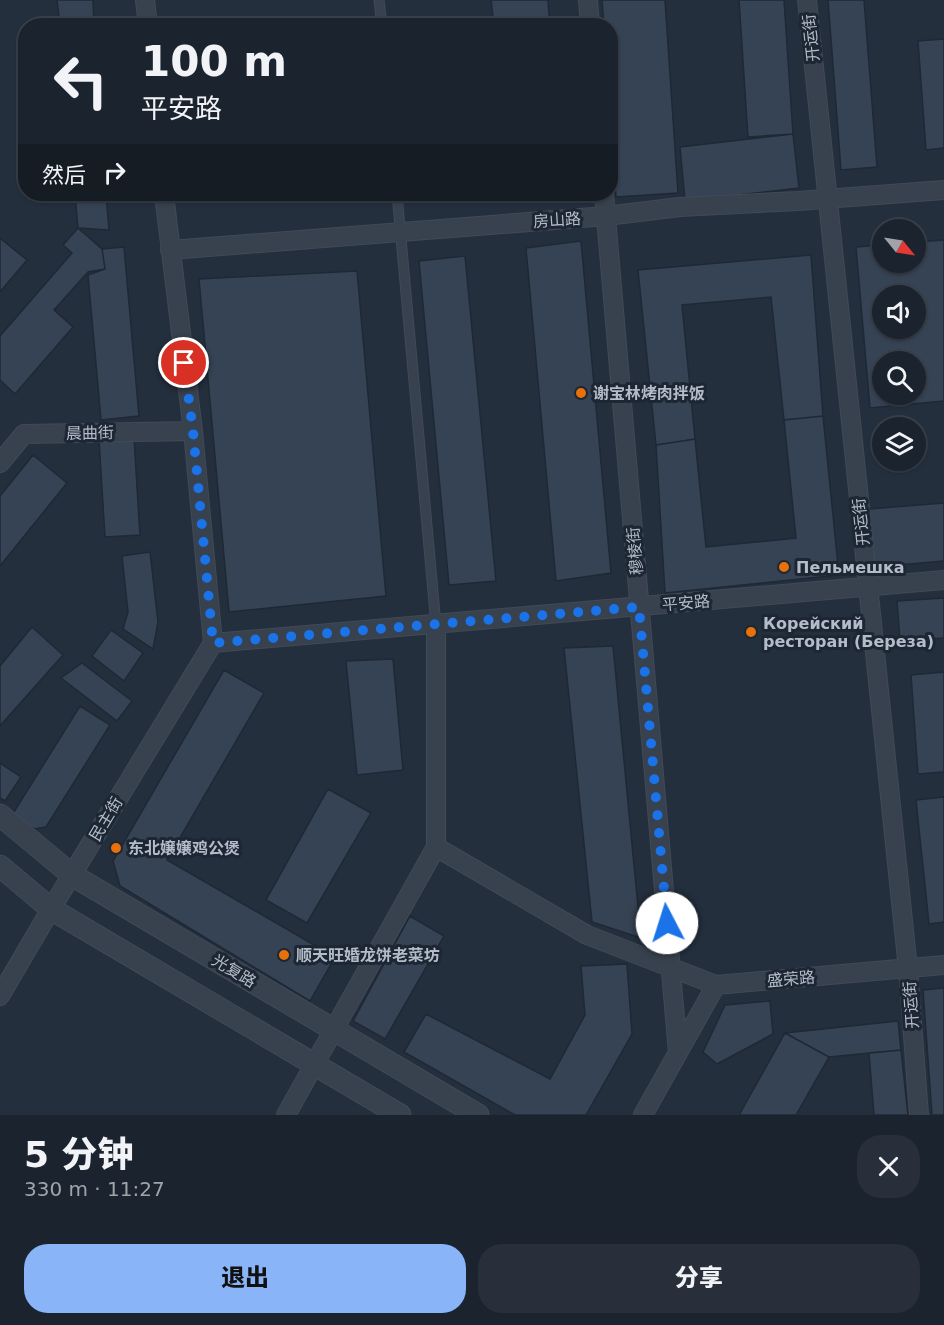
<!DOCTYPE html>
<html lang="zh">
<meta charset="utf-8">
<style>
:root{--surface:#1b232e;--page:#282f3a;--text:#f1f3f6;--muted:#a0a4aa;--line:#39404a;--accent:#8ab4f8}
body{margin:0;font-family:"DejaVu Sans","Noto Sans SC",sans-serif;background:var(--page);color:var(--text);height:100vh;display:flex;flex-direction:column;font-size:22px;white-space:nowrap}
*{box-sizing:border-box;margin:0}
p{font-size:20px;color:var(--muted)}
.icon{flex:none;width:33px;height:33px;fill:none;stroke:currentColor;stroke-width:2;stroke-linecap:round;stroke-linejoin:round}
.map{position:relative;height:1115px;overflow:hidden}
.details{display:flex;flex-direction:column;background:var(--surface);flex:1}
.details>*{flex:none}
.guide{position:absolute;left:18px;top:18px;width:600px;height:183px;border-radius:24px;box-shadow:0 2px 4px #0004,0 0 0 2px var(--line);background:#1b232e;color:var(--text);overflow:hidden}
.needle{width:39px;rotate:120deg}
.controls{position:absolute;left:872px;top:219px;display:grid;gap:12px}
.controls a{display:grid;place-items:center;width:54px;height:54px;border-radius:50%;background:var(--surface);box-shadow:0 2px 4px #0004,0 0 0 2px var(--line);font-size:30px}
.pin{position:absolute;display:grid;place-items:center;width:51px;height:51px;color:#fff;margin:-26px;border:3px solid #fff;border-radius:50%;box-shadow:0 2px 6px #0007}
.me{position:absolute;width:66px;margin:-33px;rotate:355deg;stroke-linejoin:round;filter:drop-shadow(0 0 4px #0008)}
.turn{display:flex;align-items:center;gap:21px;height:126px;padding:0 24px;font-size:27px}
.turn .icon{width:78px;height:78px;stroke-width:2.5}
.turn b{display:block;font-size:42px;line-height:51px}
.then{display:flex;align-items:center;height:57px;padding:0 24px;background:#0003;gap:12px;font-size:22px}
.round{display:grid;place-items:center;flex:none;width:63px;height:63px;border-radius:24px;background:var(--page)}
.head{display:flex;align-items:center;justify-content:space-between;height:102px;padding:0 24px}
h1{font-size:36px;font-weight:800;line-height:45px}
.cta{display:flex;gap:12px;margin-top:auto;padding:12px 24px}
.cta a{flex:1;height:69px;border-radius:24px;background:var(--accent);color:#111;font-size:24px;font-weight:800;line-height:69px;text-align:center}
.cta a+a{background:var(--page);color:var(--text)}
.map>svg:first-child{display:block}
.building{fill:#364354;stroke:#1f2835;stroke-width:1.5;fill-rule:evenodd}
.lines{fill:none;stroke-linecap:round;stroke-linejoin:round}
.service-casing{stroke:#414a57;stroke-width:11}
.minor-casing{stroke:#414a57;stroke-width:20}
.tertiary-casing{stroke:#414a57;stroke-width:23}
.service{stroke:#38414e;stroke-width:9}
.minor{stroke:#38414e;stroke-width:18}
.tertiary{stroke:#38414e;stroke-width:21}
.route{stroke:#1a73e8;stroke-width:10;stroke-dasharray:0 18}
.food-dot{fill:#e8710a;stroke:#1d2633;stroke-width:2}
.labels{text-anchor:middle;dominant-baseline:central;stroke-width:6;stroke-linejoin:round;paint-order:stroke}
.street-label{font-size:16px;fill:#b4bcc9;stroke:#1d2633}
.poi-label{font-size:16px;font-weight:bold;fill:#b4bcc9;stroke:#1d2633;text-anchor:start}
</style>
<div class="map">
<svg width="944" height="1115" viewBox="0 0 944 1115">
<rect width="100%" height="100%" fill="#242f3e"/>
<path class="building" d="M57 0H93L94 26H60Z
M491 0H548L550 26H494Z
M602 0H665L678 193 616 197 610 120V26H604Z
M739 0H784L793 134 748 137Z
M828 0H864L877 167 841 170Z
M944 39V148L926 150 918 41Z
M793 134 799 188 685 201 680 147Z
M75 194H106L109 230 78 228Z
M78 228 102 249 105 269 88 272 54 310 73 327 15 394 0 380V336L72 253 63 245Z
M0 238 27 260 0 292Z
M944 240V401L870 408 856 247 882 245V262H915V242ZM882 296H915V328H882ZM882 362H915V394H882Z
M581 241 611 573 556 581 526 248Z
M124 247 139 416 101 420 88 275 105 269 102 249Z
M811 255 823 416 784 420 771 297 682 305 695 439 656 445 638 270Z
M465 256 496 581 449 585 419 261Z
M357 271 386 596 229 612 199 279Z
M823 416 839 575 665 593 656 445 695 439 706 547 796 538 784 420Z
M134 438 140 535 105 537 99 440Z
M33 455 67 483 0 566V496Z
M944 503V561L874 567 869 509Z
M150 552 158 622 153 649 123 629 128 612 122 556Z
M944 598V638L900 641 897 601Z
M32 627 63 655 0 726V666Z
M111 630 143 653 124 681 92 656Z
M613 646 641 938 592 922 564 648Z
M393 659 403 770 357 775 346 661Z
M82 663 132 701 117 721 61 678Z
M224 670 264 693 167 860 335 957 310 1001 120 886 113 861Z
M944 672V772L918 774 911 675Z
M80 706 110 725 46 827 34 829 12 815Z
M0 763 21 777 5 801 0 798Z
M328 789 371 813 307 923 266 900Z
M944 797V922L929 924 916 800Z
M410 916 444 936 385 1039 353 1021Z
M627 964 632 1034 586 1115H515L404 1052 426 1014 550 1079 585 1015 581 966Z
M944 988V1115H932L923 990Z
M770 1001 773 1034 717 1064 703 1052 725 1005Z
M898 1021 901 1050 829 1057 785 1033Z
M785 1033 829 1057 796 1115H739Z
M901 1050 908 1115H874L869 1053Z"/>
<g class="lines">
<defs>
<path id="service" d="M379 0 382 26
M397 194 436 625"/>
<path id="minor" d="M145 0 148 26
M588 0 590 26
M807 0 908 969 919 1115
M164 194 193 431 213 643
M604 194 678 1053
M170 250 606 216 680 207 798 201 944 190
M0 463 24 434 193 431
M436 625V847L587 935 716 985
M213 643 944 580
M0 996 51 909 213 643
M286 1115 436 847
M643 1115 716 985 944 965"/>
<path id="tertiary" d="M0 815 72 875 478 1115
M0 866 51 909 400 1115"/>
</defs>
<use href="#service" class="service-casing"/>
<use href="#minor" class="minor-casing"/>
<use href="#tertiary" class="tertiary-casing"/>
<use href="#service" class="service"/>
<use href="#minor" class="minor"/>
<use href="#tertiary" class="tertiary"/>
</g>
<g class="lines">
<path class="route" d="M184 363 193 431 213 643 639 607 667 923"/>
</g>
<g class="food-dot">
<circle cx="581" cy="393" r="6"/>
<circle cx="784" cy="567" r="6"/>
<circle cx="751" cy="632" r="6"/>
<circle cx="116" cy="848" r="6"/>
<circle cx="284" cy="955" r="6"/>
</g>
<g class="labels">
<g class="street-label">
<text transform="translate(811 38) rotate(-96)">开运街</text>
<text transform="translate(557 220) rotate(-4)">房山路</text>
<text transform="translate(90 433) rotate(-1)">晨曲街</text>
<text transform="translate(861 522) rotate(-96)">开运街</text>
<text transform="translate(635 551) rotate(-95)">穆棱街</text>
<text transform="translate(686 603) rotate(-5)">平安路</text>
<text transform="translate(106 819) rotate(-59)">民主街</text>
<text transform="translate(234 971) rotate(31)">光复路</text>
<text transform="translate(791 979) rotate(-5)">盛荣路</text>
<text transform="translate(911 1005) rotate(-94)">开运街</text>
</g>
<g class="poi-label">
<text x="593" y="393">谢宝林烤肉拌饭</text>
<text x="796" y="567">Пельмешка</text>
<text x="763" y="623">Корейский<tspan x="763" dy="18">ресторан (Береза)</tspan></text>
<text x="128" y="848">东北嬢嬢鸡公煲</text>
<text x="296" y="955">顺天旺婚龙饼老菜坊</text>
</g>
</g>
</svg>
<div class="controls">
<a><svg class="needle" viewBox="-14 -14 28 28"><path d="M0-13l5 13h-10z" fill="#e53935"/><path d="M0 13l5-13h-10z" fill="#a0a4aa"/></svg></a>
<a><svg class="icon" aria-label="sound" viewBox="0 0 24 24"><path d="M4 9h4l5-4v14l-5-4H4zM17 9q2 3 0 6"/></svg></a>
<a><svg class="icon" aria-label="search" viewBox="0 0 24 24"><circle cx="10" cy="10" r="6"/><path d="M15 15l6 6"/></svg></a>
<a><svg class="icon" aria-label="layers" viewBox="0 0 24 24"><path d="M12 4l9 5-9 5-9-5zM3 14l9 5 9-5"/></svg></a>
</div>
<div class="pin" style="left:184px;top:363px;background:#d93025"><svg class="icon" aria-label="arrive" viewBox="0 0 24 24"><path d="M6 21V4h12l-3 4 3 4H6"/></svg></div>
<svg class="me" style="left:667px;top:923px" viewBox="-20 -20 40 40"><circle r="19" fill="#fff"/><path d="M0-13L10 11 0 6-10 11z" fill="#1a73e8"/></svg>
<div class="guide">
<div class="turn"><svg class="icon" aria-label="left" viewBox="0 0 24 24"><path d="M17 20v-9H6M10 6l-5 5 5 5"/></svg><div><b>100 m</b>平安路</div></div>
<div class="then">然后<svg class="icon" aria-label="right" viewBox="0 0 24 24"><path d="M7 20v-9h11M14 6l5 5-5 5"/></svg></div>
</div>
</div>
<section class="details">
<div class="head"><div><h1>5 分钟</h1><p>330 m · 11:27</p></div><a class="round"><svg class="icon" aria-label="close" viewBox="0 0 24 24"><path d="M6 6l12 12M18 6L6 18"/></svg></a></div>
<div class="cta"><a>退出</a><a>分享</a></div>
</section>
